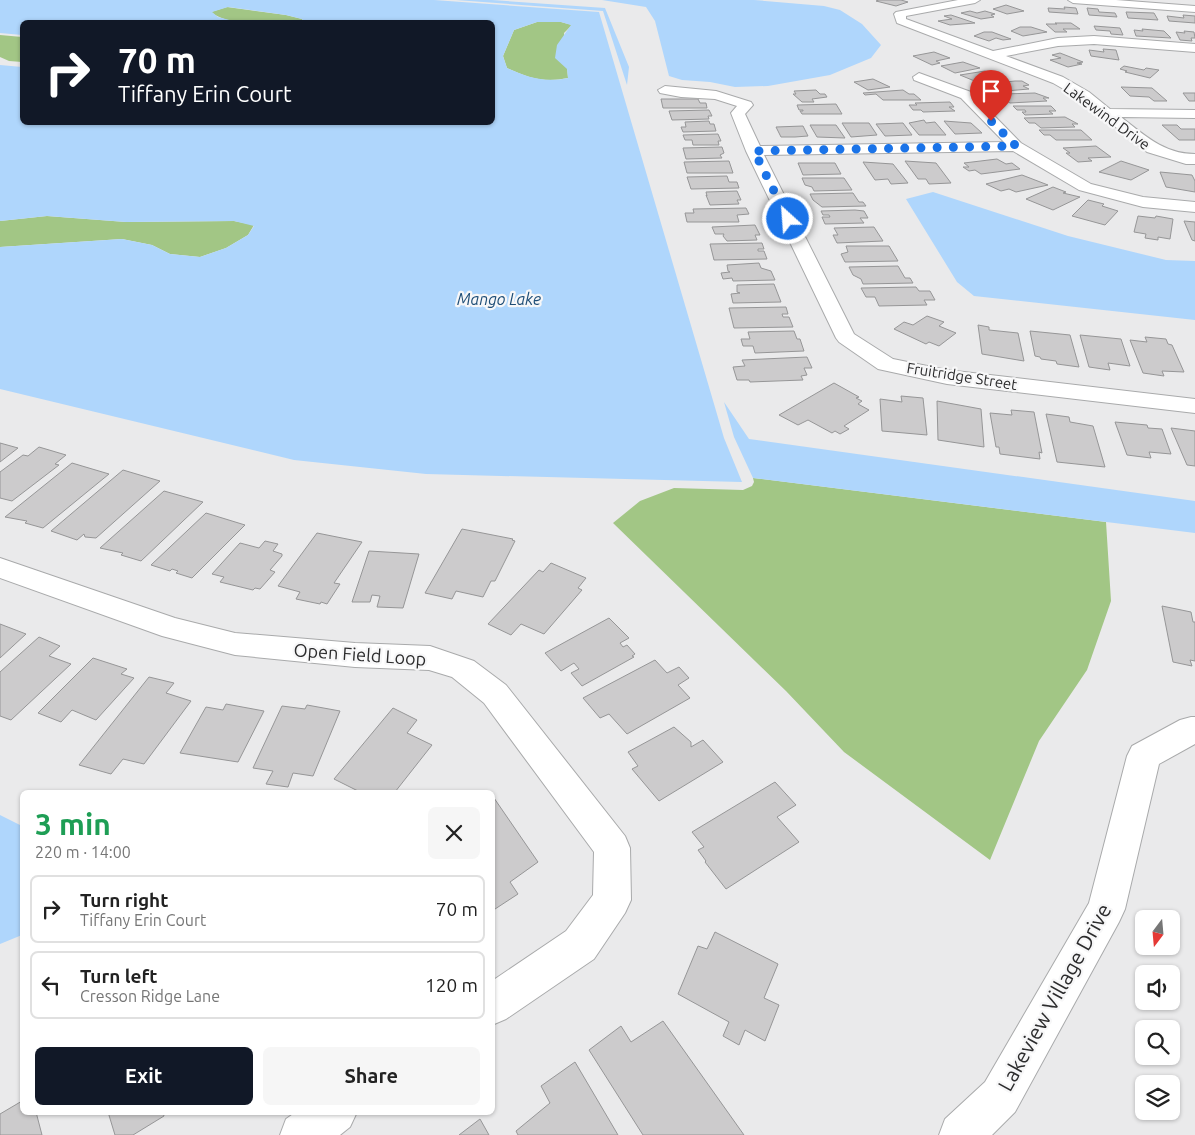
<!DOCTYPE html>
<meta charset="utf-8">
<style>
:root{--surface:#fff;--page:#f6f6f6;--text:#222;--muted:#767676;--line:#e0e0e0;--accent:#111827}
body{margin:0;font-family:Ubuntu,sans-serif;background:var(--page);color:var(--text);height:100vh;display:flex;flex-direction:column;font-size:19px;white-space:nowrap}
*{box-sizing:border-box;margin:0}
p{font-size:16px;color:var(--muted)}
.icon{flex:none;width:28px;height:28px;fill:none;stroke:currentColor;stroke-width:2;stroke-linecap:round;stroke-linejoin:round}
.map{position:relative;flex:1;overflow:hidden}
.side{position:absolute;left:20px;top:790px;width:475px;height:325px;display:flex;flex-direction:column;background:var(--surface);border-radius:8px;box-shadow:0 1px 4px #0004}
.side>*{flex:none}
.hud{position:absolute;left:20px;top:20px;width:475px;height:105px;border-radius:8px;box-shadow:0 1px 4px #0004;background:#111827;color:#fff;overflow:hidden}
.needle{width:32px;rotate:196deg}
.controls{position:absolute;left:1135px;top:910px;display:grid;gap:10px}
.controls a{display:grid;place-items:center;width:45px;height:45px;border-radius:8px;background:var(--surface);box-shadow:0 1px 4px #0004;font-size:25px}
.pin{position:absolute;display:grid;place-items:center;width:42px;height:42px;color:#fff;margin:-51px -21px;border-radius:50% 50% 50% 0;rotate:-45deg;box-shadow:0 0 5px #0007}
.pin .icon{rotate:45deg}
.me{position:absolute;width:55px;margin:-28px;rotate:334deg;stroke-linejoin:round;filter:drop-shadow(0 0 4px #0008)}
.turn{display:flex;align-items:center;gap:18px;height:105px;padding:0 15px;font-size:22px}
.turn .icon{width:65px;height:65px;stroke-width:2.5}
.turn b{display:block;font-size:35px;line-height:42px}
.round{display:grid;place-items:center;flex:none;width:52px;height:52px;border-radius:8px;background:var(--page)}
.headline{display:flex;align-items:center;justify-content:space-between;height:85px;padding:0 15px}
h1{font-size:30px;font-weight:700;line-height:38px;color:#1e9e55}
.button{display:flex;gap:10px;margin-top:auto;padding:10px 15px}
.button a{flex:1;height:58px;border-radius:8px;background:var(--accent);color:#fff;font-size:20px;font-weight:700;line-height:58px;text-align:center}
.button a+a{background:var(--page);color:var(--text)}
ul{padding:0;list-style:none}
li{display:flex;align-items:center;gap:15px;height:68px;margin:0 10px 8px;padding:0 5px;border:2px solid var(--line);border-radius:8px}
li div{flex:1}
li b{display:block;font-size:19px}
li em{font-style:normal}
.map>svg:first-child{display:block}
.green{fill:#a2c685}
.water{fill:#afd6fc;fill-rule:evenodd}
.building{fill:#cccbcc;stroke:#969697}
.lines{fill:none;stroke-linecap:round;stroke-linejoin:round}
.minor-casing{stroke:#a9aaab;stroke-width:2}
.minor{fill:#fff;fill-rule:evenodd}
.route{stroke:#1a73e8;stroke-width:9;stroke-dasharray:0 16.2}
.labels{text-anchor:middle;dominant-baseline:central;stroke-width:4.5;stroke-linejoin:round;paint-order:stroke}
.far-street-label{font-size:15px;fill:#2c2c2d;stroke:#f7f7f8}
.far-water-label{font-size:16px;font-style:italic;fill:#1f4e77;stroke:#f7f7f8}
.street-label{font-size:18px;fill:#2c2c2d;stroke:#f7f7f8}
.near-street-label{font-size:21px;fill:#2c2c2d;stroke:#f7f7f8}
</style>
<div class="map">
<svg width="1195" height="1135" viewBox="0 0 1195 1135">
<rect width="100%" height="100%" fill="#eaeaeb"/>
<path class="green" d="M227 7 286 15 302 19 304 22C278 22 231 29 211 12Z
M537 22H561L572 25 564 33 568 78C544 83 529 78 507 68L503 56 514 30Z
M0 35 22 37V62L9 61 0 57Z
M47 216 126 222 234 221 254 225 248 235 226 248 200 257 170 254 152 245 122 239 0 247V221Z
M753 478 1106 522 1111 601 1087 670 1039 741 990 860 844 752 786 691 613 523 640 501 674 488 743 490 752 486 754 482Z"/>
<path class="water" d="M0 0H434L599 12 724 438 742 482 426 474 294 460 0 389V247L122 239 152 245 170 254 200 257 226 248 248 235 254 226 234 221 126 222 47 216 0 221V65L22 67V122H492V22H304L302 19 286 15 228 7 212 12 218 17 237 22H22V35L0 33ZM537 22H561L571 25 557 45 555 58 567 69 568 78C545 83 527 77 507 68L503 56 514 30Z
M456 0H492L605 8 629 67 627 85 603 11Z
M602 0H754L824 6 840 10 862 24 881 45 871 58 830 75 768 86 735 87 710 82 682 80 669 76 655 21 646 7Z
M933 192 1068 236 1166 260 1195 261V320L974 296 957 282 906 199Z
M724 402 749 439 1195 501V533L753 478 734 437Z
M0 815 22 826V935L0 944Z"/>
<path class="building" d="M879 0H901L908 2 896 6 876 1Z
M1006 5 1024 11 1007 14 993 9Z
M1064 7 1076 8 1078 14 1049 12 1048 8 1065 9Z
M1087 8 1098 9 1099 12 1115 13 1117 17 1089 15Z
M970 11 977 13 985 11 995 14 991 15 994 17 981 19 961 13Z
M1126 12 1154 13 1158 20 1128 18Z
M951 15 975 23 950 25 938 21 952 19 944 16Z
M1183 15 1195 16V23L1169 21 1167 16 1184 18Z
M1055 23H1071L1080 29H1063L1067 32H1055L1046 24H1057Z
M1094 26 1120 28 1123 35 1111 34 1110 31 1096 30Z
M1020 27H1031L1047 32 1023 36 1011 31Z
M1142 29 1164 31 1171 38 1136 36 1134 30 1143 31Z
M1184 31 1194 32 1195 38H1191L1192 41 1180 40 1176 32 1185 33Z
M984 32H992L1011 39 1003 40 996 38 989 41 974 36Z
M1103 49 1116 50 1119 60 1091 56 1089 50 1104 52Z
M934 52 950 58 936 61 940 63 932 65 913 56Z
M1060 53 1083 62 1077 63 1082 64 1068 67 1050 60 1061 58 1052 55Z
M963 62 980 68 955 73 941 66Z
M1124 66 1144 70 1146 68 1159 70 1150 78 1125 72 1127 71 1120 69Z
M985 71 1001 78 977 82 960 75Z
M873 79 890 87 868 90 854 82Z
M1015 81H1022L1029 85 1023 86 1029 89 994 92 988 88H993L987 84Z
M1121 87 1152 88 1167 101H1154L1149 97 1130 96Z
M816 90 820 94H825L827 97 812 99 814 102H802L793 94H796L794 91Z
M903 90 909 94H914L921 100H883L876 94 865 95 863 93Z
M1035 93 1049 98H1043L1047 101 1010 103 1004 99H1010L1004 94Z
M1183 93H1195V101H1189Z
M661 99H698L700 103H706L707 108H663Z
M950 102 954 107H949L955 111 923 112 921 110H913L909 105H917L915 103Z
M836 104 842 114H802L800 111H803V110H799L797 105Z
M1013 106H1051L1056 111H1049L1053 114 1025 115 1022 112H1026L1025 110H1017Z
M709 110 712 116H708L709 119 672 120 669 111Z
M1065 117 1078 124H1072L1075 127 1041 128 1035 123H1029L1024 118Z
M924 120 926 123 935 122 946 135H919L909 123Z
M709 121 710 124H714L716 131 683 132 681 127H686L685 122Z
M944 121 971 123 982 133 955 134Z
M842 123H869L877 135 851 137Z
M903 123 912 135 885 136 876 124Z
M810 125H836L845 138 817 137Z
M1162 125H1177L1181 129H1195V140H1179Z
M803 126 808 136 795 137H781L776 127Z
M1039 130H1081L1092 140H1056L1050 135H1044Z
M718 134 721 141H718L719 145H693L692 140H685L683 135Z
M1096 146 1111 157 1088 158 1092 161 1078 162 1066 153H1070L1063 148Z
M722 147 724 153 720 155 722 158 686 159 683 148Z
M997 159 1006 164 1012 163 1020 169 981 174 975 170 969 171 963 167H969L964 163Z
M729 161 733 173H687L684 162Z
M905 161 936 163 951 183 929 184 926 179H918Z
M1121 161 1149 170 1131 180 1099 172Z
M863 162 893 164 908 183 891 184 888 179 875 180Z
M798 163H835L841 174 803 175Z
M1160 172 1192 175 1195 181V192L1166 187Z
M1022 175 1048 185 1016 192 1009 189 1001 191 986 184Z
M727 176 729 182H737L739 188 691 189 687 177Z
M802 178H844L852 190 814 191 812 187 805 185Z
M1053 187 1066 192 1063 193 1080 197 1053 210 1026 199Z
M737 191 741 200H737L739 204 710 205 706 195 707 196 706 192Z
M853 193 859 202H863L866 206 822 207 813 200 810 194Z
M1088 200 1104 204 1102 206 1118 211 1105 225 1072 216Z
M746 208 749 214 737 215 739 222H687L685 213H694L693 209Z
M855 210 864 211 868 218H860L864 223 825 224 822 217H830L829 215H823L821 211Z
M1138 216 1155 218 1156 216 1173 219 1170 239 1158 237V240L1145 238 1146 234 1134 232Z
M1184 221 1195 222V241L1192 240Z
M755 225 760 235H755L757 240 727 241 723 236 724 234H715L712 227Z
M874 227 883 241 837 243 833 235H838L834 228Z
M762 243 764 249H758V251H764L767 259 714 260 710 244Z
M846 246H889L898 261 845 262 841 254 848 252Z
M759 263 761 268 771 271 775 280 733 281 732 278 723 279 721 273 730 272 728 271 727 265Z
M898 266 905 278H910L913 283 863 284 861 279 853 275 849 267Z
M774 284 781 302 733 303 731 294 740 293 737 292V285Z
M916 287 919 291H930L935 300H924L927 305 879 306 875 297H866L861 288Z
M786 307 788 314H782L783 317H789L793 327 734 328 729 308Z
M927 316 944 322 939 326 956 333 939 346 929 342 926 344 894 329 904 322 913 325Z
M978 325 989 327V330L1018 333 1024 361 982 354Z
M794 331 797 339H800L804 351 755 353 753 346H743L741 339H750L748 332Z
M1030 331 1070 335 1079 367 1057 364 1056 361 1041 359 1040 357 1035 356Z
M1080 335 1121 339 1130 366 1108 363 1110 370 1089 367Z
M1145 337 1166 339 1168 344 1172 345 1184 372 1162 371 1164 376 1143 373 1130 340 1147 342Z
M807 357 812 368H804L807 375 801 376 803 380 750 382 749 380H737L733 367 745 366 742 360Z
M834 383 859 397 856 398 862 401 858 404 869 410 844 426 849 429 840 434 835 431 832 433 808 420 798 425 779 415Z
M901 396 923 398 927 435 882 431 880 399 902 402Z
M937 401 981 409 984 447 938 440Z
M1011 410 1034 412 1042 453 1039 452 1040 459 1000 454 999 447H996L990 413 1012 415Z
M1046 414 1069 417 1070 422 1093 426 1105 467 1057 462Z
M1115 422 1147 425 1148 428 1162 429 1171 454 1149 452 1151 458 1127 455Z
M1171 428 1195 431V466L1187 465Z
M0 443 18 448 0 462Z
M39 447 66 455 55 464 59 465 12 501 0 498V472L23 455 28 456Z
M72 463 109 474 43 528 25 523 27 521 5 517Z
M123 470 160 481 96 538 85 537 84 534 77 540 51 531Z
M164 491 203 502 141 561 121 555 123 553 100 548Z
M206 513 245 525 192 578 176 573 178 571 172 569 170 571 151 565Z
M462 529 513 539 512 540 515 541 495 581H491L483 597 456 591 452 599 425 593Z
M317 533 362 542 334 583 340 584 327 604 321 602 320 604 296 599 300 592 278 586Z
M265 541 278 544 273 551 282 554V556L270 570 275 572 260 589 255 588 253 590 220 582 224 577 212 574 240 543 259 548Z
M369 551 419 554 403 608 377 607 380 596 372 595 370 602H352Z
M551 563 586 578 578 588 582 590 544 634 521 624 511 635 488 624 539 570 543 572Z
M1162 606 1191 612 1193 622H1195V661L1190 660 1192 666 1173 662Z
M609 618 629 638 620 643 623 647 627 645 635 654 632 656 634 657 582 686 571 673 579 669 574 663 561 671 545 653Z
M0 624 26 634 0 658Z
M39 637 60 646 49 656 71 664 11 720 0 716V672Z
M93 658 127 669 121 674 134 678 96 720 72 710 61 722 38 713Z
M655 660 667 673 679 667 689 678 678 685 690 698 627 734 609 714 600 718 583 698Z
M149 677 174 683 166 693 191 701 144 764 123 759 111 774 79 765Z
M226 704 264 711 238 762 180 753 206 707 223 710Z
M307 705 340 711 313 776 293 773 288 787 266 784 273 771 253 768 282 706 305 709Z
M393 708 417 720 407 733 432 745 395 792H360L334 779Z
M674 727 691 742V747L703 740 723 762 659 801 632 769 638 766 628 752Z
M775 782 796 805 777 817 799 842 726 889 705 862 706 861 698 850 704 847 692 832Z
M494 798 538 862 510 882 518 894 492 911V799Z
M715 932 778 964 764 998 779 1005 765 1041 745 1030 739 1045 723 1036 729 1022 678 994 698 946 707 949Z
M663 1021 744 1135H643L589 1050 621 1026 631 1042Z
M575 1062 618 1135H518L516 1131 550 1103 541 1086Z
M22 1101V1112H36L42 1135H0V1114Z
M108 1112H163L164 1116 133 1135H115Z
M480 1119 489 1135H459Z"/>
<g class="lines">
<defs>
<path id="minor" d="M958 0H980L975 3 906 16V19L993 51 1058 38 1094 36 1195 44V52L1094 44 1058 46 1006 56 1063 77 1089 92 1110 109 1195 110V118L1121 117C1144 135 1164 154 1195 154V164H1186L1147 152 1079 98 1053 83 897 23 894 14 896 12Z
M1068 0H1116L1195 6V12L1073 3Z
M919 73 971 92 1021 143 1091 184 1143 197 1195 202V212L1143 207 1079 190 1013 151 764 155 854 334 893 359 947 370 1195 399V413L947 384 878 369 839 342 836 338 746 151 731 113 737 106 715 99 681 97 660 93 658 90 665 86 716 91 751 102 753 105 745 114 760 146 1004 142 961 98 914 80 913 77Z
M0 558 175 618 235 633 355 643 430 646 474 661 506 685 625 836 630 848 631 900 625 913 594 959 506 1019 492 1025V981L566 931 593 895 594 852 484 703 452 677 429 670 355 667 235 655 162 636 0 578Z
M1191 717H1195V744L1159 764 1125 909 1119 922 1015 1112 992 1135H939L945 1119 985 1082 1089 903 1127 756 1132 746 1180 720Z
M296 1112H357L350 1127 340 1135H280L286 1119Z"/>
</defs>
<use href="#minor" class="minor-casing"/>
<use href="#minor" class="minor"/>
</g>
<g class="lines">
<path class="route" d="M788 219 754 151 1016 146 991 121"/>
</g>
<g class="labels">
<g class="far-street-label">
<text transform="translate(1107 116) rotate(36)">Lakewind Drive</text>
<text transform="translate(962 376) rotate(9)">Fruitridge Street</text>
</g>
<g class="far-water-label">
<text x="499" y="299">Mango Lake</text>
</g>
<g class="street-label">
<text transform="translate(360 654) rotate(4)">Open Field Loop</text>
</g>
<g class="near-street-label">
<text transform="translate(1054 997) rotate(-61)">Lakeview Village Drive</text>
</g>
</g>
</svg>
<div class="controls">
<a><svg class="needle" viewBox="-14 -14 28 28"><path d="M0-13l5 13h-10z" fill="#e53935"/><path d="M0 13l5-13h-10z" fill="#767676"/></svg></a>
<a><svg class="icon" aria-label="sound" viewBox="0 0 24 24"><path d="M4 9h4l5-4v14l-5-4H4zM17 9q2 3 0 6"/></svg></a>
<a><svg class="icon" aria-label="search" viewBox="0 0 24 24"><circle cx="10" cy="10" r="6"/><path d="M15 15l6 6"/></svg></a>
<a><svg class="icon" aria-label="layers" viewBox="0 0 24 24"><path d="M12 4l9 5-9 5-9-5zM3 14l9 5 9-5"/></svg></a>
</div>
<div class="pin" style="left:991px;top:121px;background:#d93025"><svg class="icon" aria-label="arrive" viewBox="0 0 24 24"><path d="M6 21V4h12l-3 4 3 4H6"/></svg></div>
<svg class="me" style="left:788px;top:219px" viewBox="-20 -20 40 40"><circle r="17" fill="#1a73e8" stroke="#fff" stroke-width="3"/><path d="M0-11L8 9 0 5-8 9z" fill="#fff"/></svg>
<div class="hud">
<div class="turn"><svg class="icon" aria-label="right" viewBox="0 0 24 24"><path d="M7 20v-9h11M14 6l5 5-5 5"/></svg><div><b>70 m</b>Tiffany Erin Court</div></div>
</div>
<section class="side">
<div class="headline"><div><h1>3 min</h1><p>220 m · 14:00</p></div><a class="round"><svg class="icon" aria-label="close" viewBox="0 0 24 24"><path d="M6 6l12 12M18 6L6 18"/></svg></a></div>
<ul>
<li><svg class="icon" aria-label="right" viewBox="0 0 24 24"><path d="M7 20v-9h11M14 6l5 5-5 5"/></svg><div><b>Turn right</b><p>Tiffany Erin Court</p></div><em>70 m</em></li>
<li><svg class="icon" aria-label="left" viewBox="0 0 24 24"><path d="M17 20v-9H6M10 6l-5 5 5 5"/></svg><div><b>Turn left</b><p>Cresson Ridge Lane</p></div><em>120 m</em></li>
</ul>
<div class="button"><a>Exit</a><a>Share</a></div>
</section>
</div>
